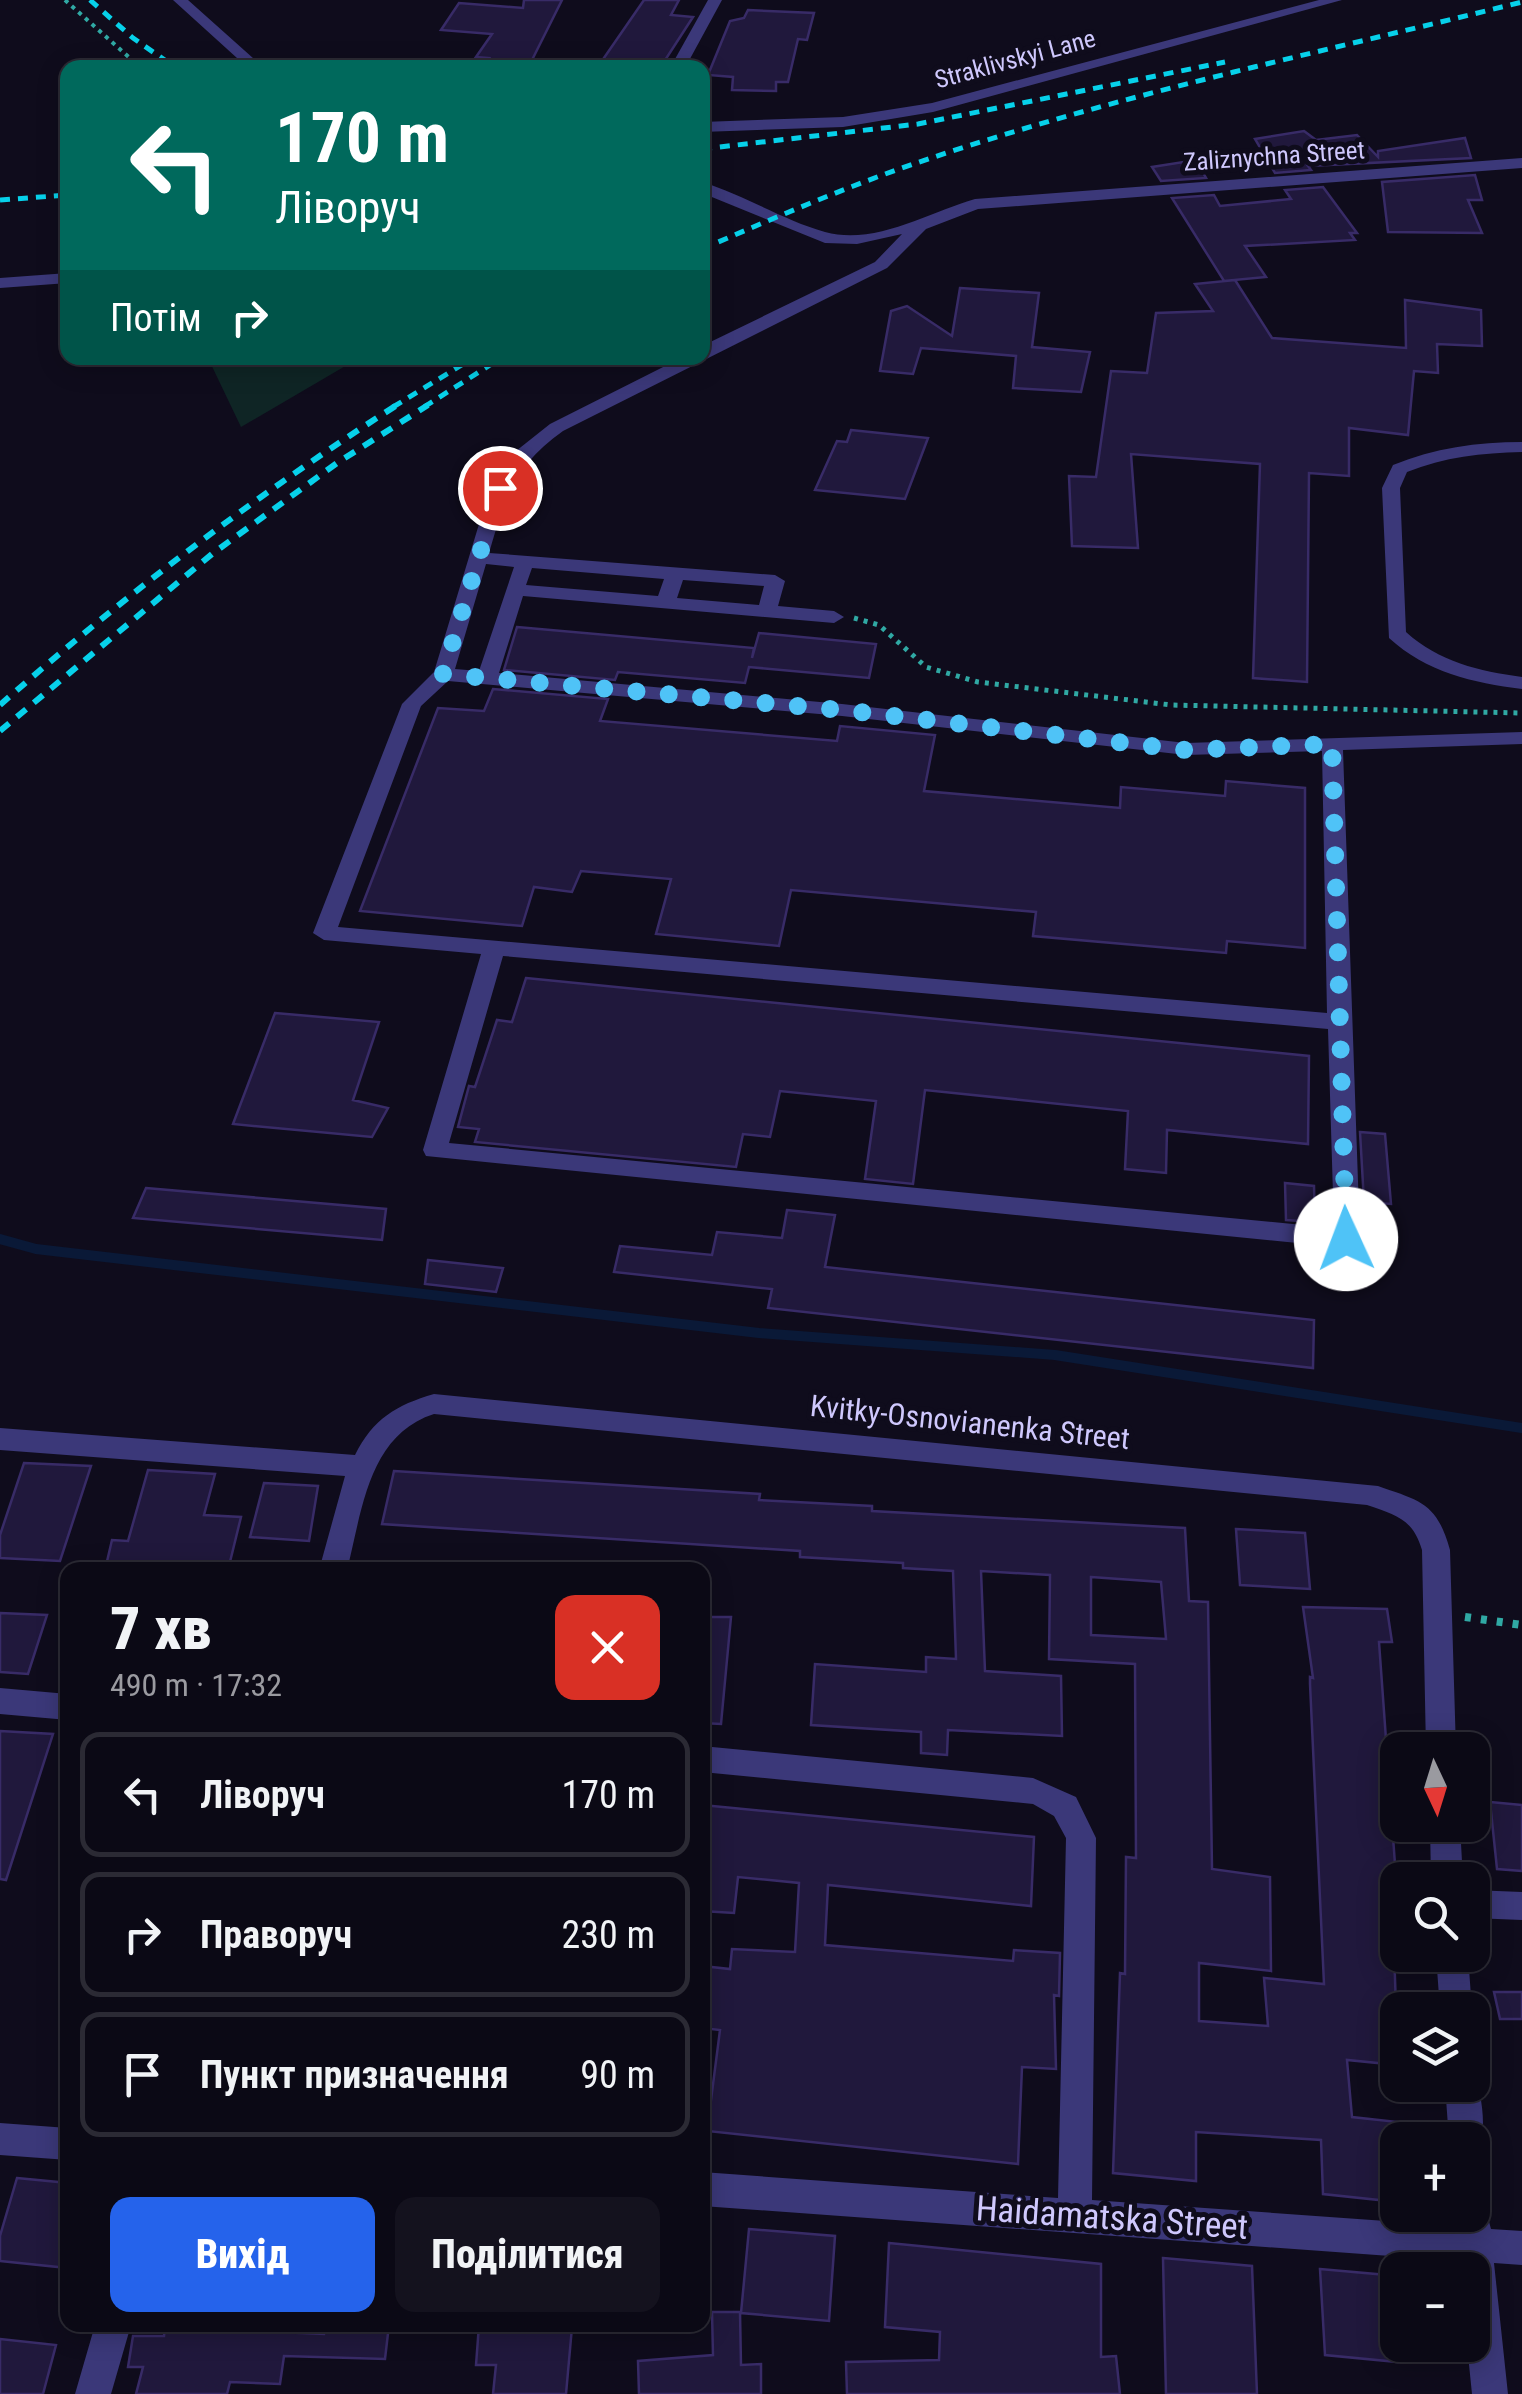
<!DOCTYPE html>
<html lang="uk">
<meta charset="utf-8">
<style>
:root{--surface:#0b0915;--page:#14121e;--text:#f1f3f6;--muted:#9a9aa0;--line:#2b2a34;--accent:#2563eb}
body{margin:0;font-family:"Roboto Condensed",sans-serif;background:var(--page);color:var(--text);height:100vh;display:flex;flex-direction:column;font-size:38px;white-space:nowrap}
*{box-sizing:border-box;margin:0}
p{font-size:32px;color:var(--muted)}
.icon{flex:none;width:55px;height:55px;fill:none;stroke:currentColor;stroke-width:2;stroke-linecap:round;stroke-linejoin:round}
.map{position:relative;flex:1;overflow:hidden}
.side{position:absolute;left:60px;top:1562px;width:650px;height:770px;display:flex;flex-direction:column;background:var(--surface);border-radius:20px;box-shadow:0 5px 25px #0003,0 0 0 2px var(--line)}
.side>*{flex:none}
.hud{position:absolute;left:60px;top:60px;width:650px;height:305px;border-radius:20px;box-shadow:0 5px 25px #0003,0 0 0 2px var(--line);background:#00695c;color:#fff;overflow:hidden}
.needle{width:65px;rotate:176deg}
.fabs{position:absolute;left:1380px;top:1732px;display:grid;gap:20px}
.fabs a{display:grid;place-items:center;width:110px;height:110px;border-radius:20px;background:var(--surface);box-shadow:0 5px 25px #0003,0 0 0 2px var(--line);font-size:50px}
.pin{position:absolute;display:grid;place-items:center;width:85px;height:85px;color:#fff;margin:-42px;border:5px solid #fff;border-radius:50%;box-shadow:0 2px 10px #0007}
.me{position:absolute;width:110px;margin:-55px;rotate:358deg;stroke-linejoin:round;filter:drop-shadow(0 0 8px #0008)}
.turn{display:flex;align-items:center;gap:35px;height:210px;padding:0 50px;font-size:45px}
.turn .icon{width:130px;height:130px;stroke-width:2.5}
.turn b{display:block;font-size:70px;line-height:85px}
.then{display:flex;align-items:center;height:95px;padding:0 50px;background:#0003;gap:20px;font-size:38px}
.round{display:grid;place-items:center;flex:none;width:105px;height:105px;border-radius:20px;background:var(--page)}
.overview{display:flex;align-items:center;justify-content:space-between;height:170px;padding:0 50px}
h1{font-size:60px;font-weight:800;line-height:75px}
.cta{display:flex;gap:20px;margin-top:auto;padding:20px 50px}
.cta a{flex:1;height:115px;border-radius:20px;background:var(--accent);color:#fff;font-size:40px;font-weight:800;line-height:115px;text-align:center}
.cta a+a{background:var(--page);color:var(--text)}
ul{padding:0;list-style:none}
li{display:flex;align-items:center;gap:30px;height:125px;margin:0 20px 15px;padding:0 30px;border:5px solid var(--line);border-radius:20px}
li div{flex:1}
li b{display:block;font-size:38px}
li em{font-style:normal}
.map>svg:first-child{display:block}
.green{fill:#0f2525}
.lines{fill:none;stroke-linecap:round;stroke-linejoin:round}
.stream{stroke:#0a1937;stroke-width:10}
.building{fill:#20183c;stroke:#382b67;stroke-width:2.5;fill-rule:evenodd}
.path-far2{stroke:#30a9a4;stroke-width:4;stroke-dasharray:4 5;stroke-linecap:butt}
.path-far1{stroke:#30a9a4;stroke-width:5;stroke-dasharray:4 6;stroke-linecap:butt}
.path{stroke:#30a9a4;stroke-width:8;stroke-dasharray:6 10;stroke-linecap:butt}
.minor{fill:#3b3879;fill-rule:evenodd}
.rail-far1{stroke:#07d1ea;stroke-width:5;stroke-dasharray:10 8;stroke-linecap:butt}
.rail{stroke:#07d1ea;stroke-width:6;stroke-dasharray:12 10;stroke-linecap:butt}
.route{stroke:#4fc3f7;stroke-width:18;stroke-dasharray:0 32.4}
.labels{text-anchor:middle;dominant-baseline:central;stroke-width:10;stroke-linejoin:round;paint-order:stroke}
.far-street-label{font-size:25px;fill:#cfc8fd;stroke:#0f0c1c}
.street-label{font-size:30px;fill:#cfc8fd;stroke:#0f0c1c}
.near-street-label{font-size:35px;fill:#cfc8fd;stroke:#0f0c1c}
</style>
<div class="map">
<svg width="1522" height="2394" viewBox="0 0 1522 2394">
<rect width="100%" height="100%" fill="#0f0c1c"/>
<path class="green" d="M208 358H359L241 427Z"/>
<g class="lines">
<path class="stream" d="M0 1239 36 1249 759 1333 1055 1355 1522 1428"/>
</g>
<path class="building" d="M524 0H562L528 68H482L489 58 476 57 492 34 441 30 459 3 523 8Z
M644 0H679L671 15 693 17 660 68H597Z
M748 10 814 13 807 40 798 39 788 82H776V91L732 90 733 77 708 75 730 21 744 18Z
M1304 131 1316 140 1357 135 1378 157V151L1465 138 1471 158 1308 166 1311 170 1275 173 1255 139Z
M1196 160 1206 178 1161 181 1152 167Z
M1475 175 1482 200H1468L1482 233 1388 232 1382 182Z
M1323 187 1357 233H1350L1355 240 1245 246 1266 277 1224 281 1172 198 1214 195 1220 206 1291 199 1285 190Z
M1235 280 1272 338 1406 348 1405 300 1481 310 1482 346 1437 344 1438 373 1414 371 1408 435 1349 428V476L1309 473 1307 682 1253 678 1260 464 1131 454 1138 548 1072 546 1069 476 1096 477 1111 371 1147 373 1156 313 1213 311 1195 284Z
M960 288 1039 293 1032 347 1090 352 1081 392 1013 388 1016 356 921 348 913 374 880 371 891 311 907 306 952 336Z
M851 430 928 438 905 499 815 490 837 441 847 442Z
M517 627 754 648 752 658 759 633 876 644 869 678 749 667 745 683 618 672 615 680 504 670Z
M493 689 608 699 600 721 837 741 840 726 935 735 924 791 1120 808 1121 787 1225 796 1226 781 1305 788V948L1227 941 1226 953 1033 936 1036 912 791 890 779 946 656 934 671 879 581 871 572 892 534 887 522 926 360 911 438 708 484 711Z
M526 978 1309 1056 1308 1144 1167 1130 1166 1173 1125 1169 1128 1111 925 1090 913 1184 865 1179 876 1101 780 1091 770 1137 743 1134 736 1167 475 1142 479 1129 458 1127 469 1086 475 1087 497 1020 512 1022Z
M275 1013 379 1022 353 1100 388 1108 372 1137 233 1124Z
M1360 1132 1385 1134 1391 1204 1364 1202Z
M1285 1183 1314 1186 1315 1222 1286 1220Z
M146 1188 386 1209 382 1240 133 1218Z
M787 1210 835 1215 825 1267 1314 1320 1313 1368 768 1308 772 1289 614 1272 620 1246 712 1255 717 1232 782 1238Z
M428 1260 503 1268 496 1292 425 1284Z
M24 1463 91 1466 60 1561 0 1558V1535Z
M148 1470 215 1474 204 1515 241 1517 228 1570H105L112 1540 128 1541Z
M394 1471 760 1494 759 1500 872 1506V1511L1185 1528 1189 1601 1208 1602 1212 1869 1270 1877 1271 1971 1199 1963V2021L1268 2026 1264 1978 1324 1984 1310 1684V1677L1313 1678 1303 1607 1387 1609 1392 1642H1379L1398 1906V1950H1394L1398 2065 1347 2060 1352 2117 1398 2122V2202L1323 2194 1321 2140 1196 2132V2181L1113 2173 1120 1973 1125 1974 1126 1857 1136 1858 1135 1664 1049 1659 1050 1575 981 1571 985 1671 1061 1676 1062 1736 948 1730 947 1755 921 1753V1732L811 1725 815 1664 926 1672V1657L956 1659 953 1571 903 1568V1563L800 1557V1551L382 1524ZM1091 1577 1161 1582 1166 1639 1091 1635Z
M264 1483 318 1486 309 1541 250 1537Z
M1236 1529 1305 1533 1310 1589 1240 1585Z
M0 1613 47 1615 28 1674 0 1672Z
M702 1617H731L721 1724 702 1723Z
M0 1731 53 1734 6 1880 0 1879Z
M1490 1802 1522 1805V1871L1497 1869Z
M702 1805 1034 1837 1031 1906 828 1885 825 1945 1013 1961 1014 1950 1060 1953 1059 1996 1054 1995 1056 2069 1022 2067 1018 2164 707 2131 720 2030 702 2028V1966L730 1969 732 1949 795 1952 799 1883 738 1877 734 1913 702 1911Z
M1494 1992H1522V2019H1500Z
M17 2178 68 2183V2268L0 2261V2236Z
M749 2229 835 2236 829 2321 741 2313Z
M889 2243 1101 2264V2357L1116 2356 1120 2394H847L846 2362 939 2360 940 2332 885 2327Z
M1163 2258 1252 2266 1257 2394H1166Z
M1320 2269 1398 2276V2362L1325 2355Z
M712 2312H740L741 2365 761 2364V2394H639L638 2361 713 2355Z
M325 2325H389L385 2359 284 2356 280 2384 230 2382 227 2394H136L143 2367H128L133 2336H164L165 2327 324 2334Z
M479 2325 572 2327 566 2394H493L496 2365H476Z
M0 2339 56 2345 43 2394H0Z"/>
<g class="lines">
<path class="path-far2" d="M65 0 141 68"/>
<path class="path-far1" d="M854 618 879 625 926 667 978 682 1171 705 1521 713"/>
<path class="path" d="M1465 1617 1522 1625"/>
<path class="minor" d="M173 0H188L264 68H248Z
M708 0H722L685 68H670Z
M1319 0H1342L933 112 843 127 702 132V122L843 117 932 103Z
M1522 158V168L978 209 926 229 887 268 563 431C514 466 505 498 489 553L775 575 785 581 778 606 834 611 844 617 834 623 523 596 499 673 842 704 1186 743 1522 732V744L1343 750 1360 1239 1356 1246 1347 1248 426 1156 423 1150 481 954 324 940 313 933 402 704 434 672 483 511 503 468 516 451 550 424 681 358H702V346L875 262 902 234 857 244 825 243 702 193V182C744 195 783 220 825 232 875 246 929 212 975 199ZM486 564 514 567 479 671 455 669ZM532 568 664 579 658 596 526 585ZM683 580 764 586 759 605 677 598ZM448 681 842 716 1186 755 1322 751 1327 1013 338 927 421 706ZM503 956 1328 1029 1334 1228 449 1143Z
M68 273V283L0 288V278Z
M1522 442V452C1482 453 1444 457 1407 472L1400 488 1406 632C1439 662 1479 671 1522 677V689C1473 683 1426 672 1389 638L1382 488 1393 465C1434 448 1477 442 1522 442Z
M434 1394 1378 1486C1421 1501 1437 1503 1450 1550L1456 1750H1426L1422 1550C1413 1519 1396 1515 1367 1505L434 1414C368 1435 362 1512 347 1570H319L345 1476 0 1450V1428L355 1455C373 1419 396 1405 434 1394Z
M0 1688 68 1694V1720L0 1714Z
M702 1746 1033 1778 1076 1797 1096 1838 1092 2200 1456 2226 1455 2215H1472V2198L1484 2203 1491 2229 1522 2231V2265L1494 2263 1508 2394H1472L1467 2345H1472V2270H1460L1459 2261 702 2206V2172L1058 2198 1066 1838 1054 1816 1033 1804 702 1772Z
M1430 1825H1460L1463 1880H1431Z
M1472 1890 1522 1892V1920L1472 1918Z
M1436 1955H1468L1472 2010H1440Z
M1472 2073C1483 2092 1487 2131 1478 2152L1472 2154V2140H1449L1445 2085H1472Z
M0 2123 68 2128V2160L0 2155Z
M95 2325H131L111 2394H75Z"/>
<path class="rail-far1" d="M90 0 133 38 176 68
M702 149 918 124 1225 62
M0 200 68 195
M702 249C767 221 832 193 899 169 1102 98 1314 54 1522 2
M393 407 473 358
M424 407 501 358"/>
<path class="rail" d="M0 705C125 595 256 495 397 405
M0 731 212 554 337 463 428 405"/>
</g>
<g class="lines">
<path class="route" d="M500 488 443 674 842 710 1186 750 1332 744 1346 1239"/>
</g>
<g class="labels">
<g class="far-street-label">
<text transform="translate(1015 59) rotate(-15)">Straklivskyi Lane</text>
<text transform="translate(1274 156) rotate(-4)">Zaliznychna Street</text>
</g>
<g class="street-label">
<text transform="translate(970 1422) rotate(6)">Kvitky-Osnovianenka Street</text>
</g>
<g class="near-street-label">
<text transform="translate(1112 2218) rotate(4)">Haidamatska Street</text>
</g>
</g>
</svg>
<div class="fabs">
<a><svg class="needle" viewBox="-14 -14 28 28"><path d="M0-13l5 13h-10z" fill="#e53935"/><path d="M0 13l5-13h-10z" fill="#9a9aa0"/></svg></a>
<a><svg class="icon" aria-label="search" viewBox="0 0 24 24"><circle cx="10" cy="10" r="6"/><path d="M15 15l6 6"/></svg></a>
<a><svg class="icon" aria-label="layers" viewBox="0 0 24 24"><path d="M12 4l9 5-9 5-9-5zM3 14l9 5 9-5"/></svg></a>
<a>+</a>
<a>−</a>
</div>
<div class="pin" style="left:500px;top:488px;background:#d93025"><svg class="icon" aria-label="arrive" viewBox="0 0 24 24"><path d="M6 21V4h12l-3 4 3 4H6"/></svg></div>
<svg class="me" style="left:1346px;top:1239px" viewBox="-20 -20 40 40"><circle r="19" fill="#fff"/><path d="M0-13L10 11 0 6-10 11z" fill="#4fc3f7"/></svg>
<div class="hud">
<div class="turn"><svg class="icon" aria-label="left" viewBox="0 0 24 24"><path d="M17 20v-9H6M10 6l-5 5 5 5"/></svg><div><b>170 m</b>Ліворуч</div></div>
<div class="then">Потім<svg class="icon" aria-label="right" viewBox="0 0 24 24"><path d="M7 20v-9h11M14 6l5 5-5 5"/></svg></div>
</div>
<section class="side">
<div class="overview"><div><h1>7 хв</h1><p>490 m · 17:32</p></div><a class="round" style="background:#d93025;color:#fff"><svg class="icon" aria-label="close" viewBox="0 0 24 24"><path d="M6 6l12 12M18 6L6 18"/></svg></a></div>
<ul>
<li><svg class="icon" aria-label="left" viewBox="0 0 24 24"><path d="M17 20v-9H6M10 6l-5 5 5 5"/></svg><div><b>Ліворуч</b></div><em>170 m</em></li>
<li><svg class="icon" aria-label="right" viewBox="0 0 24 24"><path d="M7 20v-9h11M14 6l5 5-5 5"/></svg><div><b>Праворуч</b></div><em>230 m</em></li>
<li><svg class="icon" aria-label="arrive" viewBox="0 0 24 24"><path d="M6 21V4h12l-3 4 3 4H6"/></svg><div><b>Пункт призначення</b></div><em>90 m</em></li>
</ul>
<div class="cta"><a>Вихід</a><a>Поділитися</a></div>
</section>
</div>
